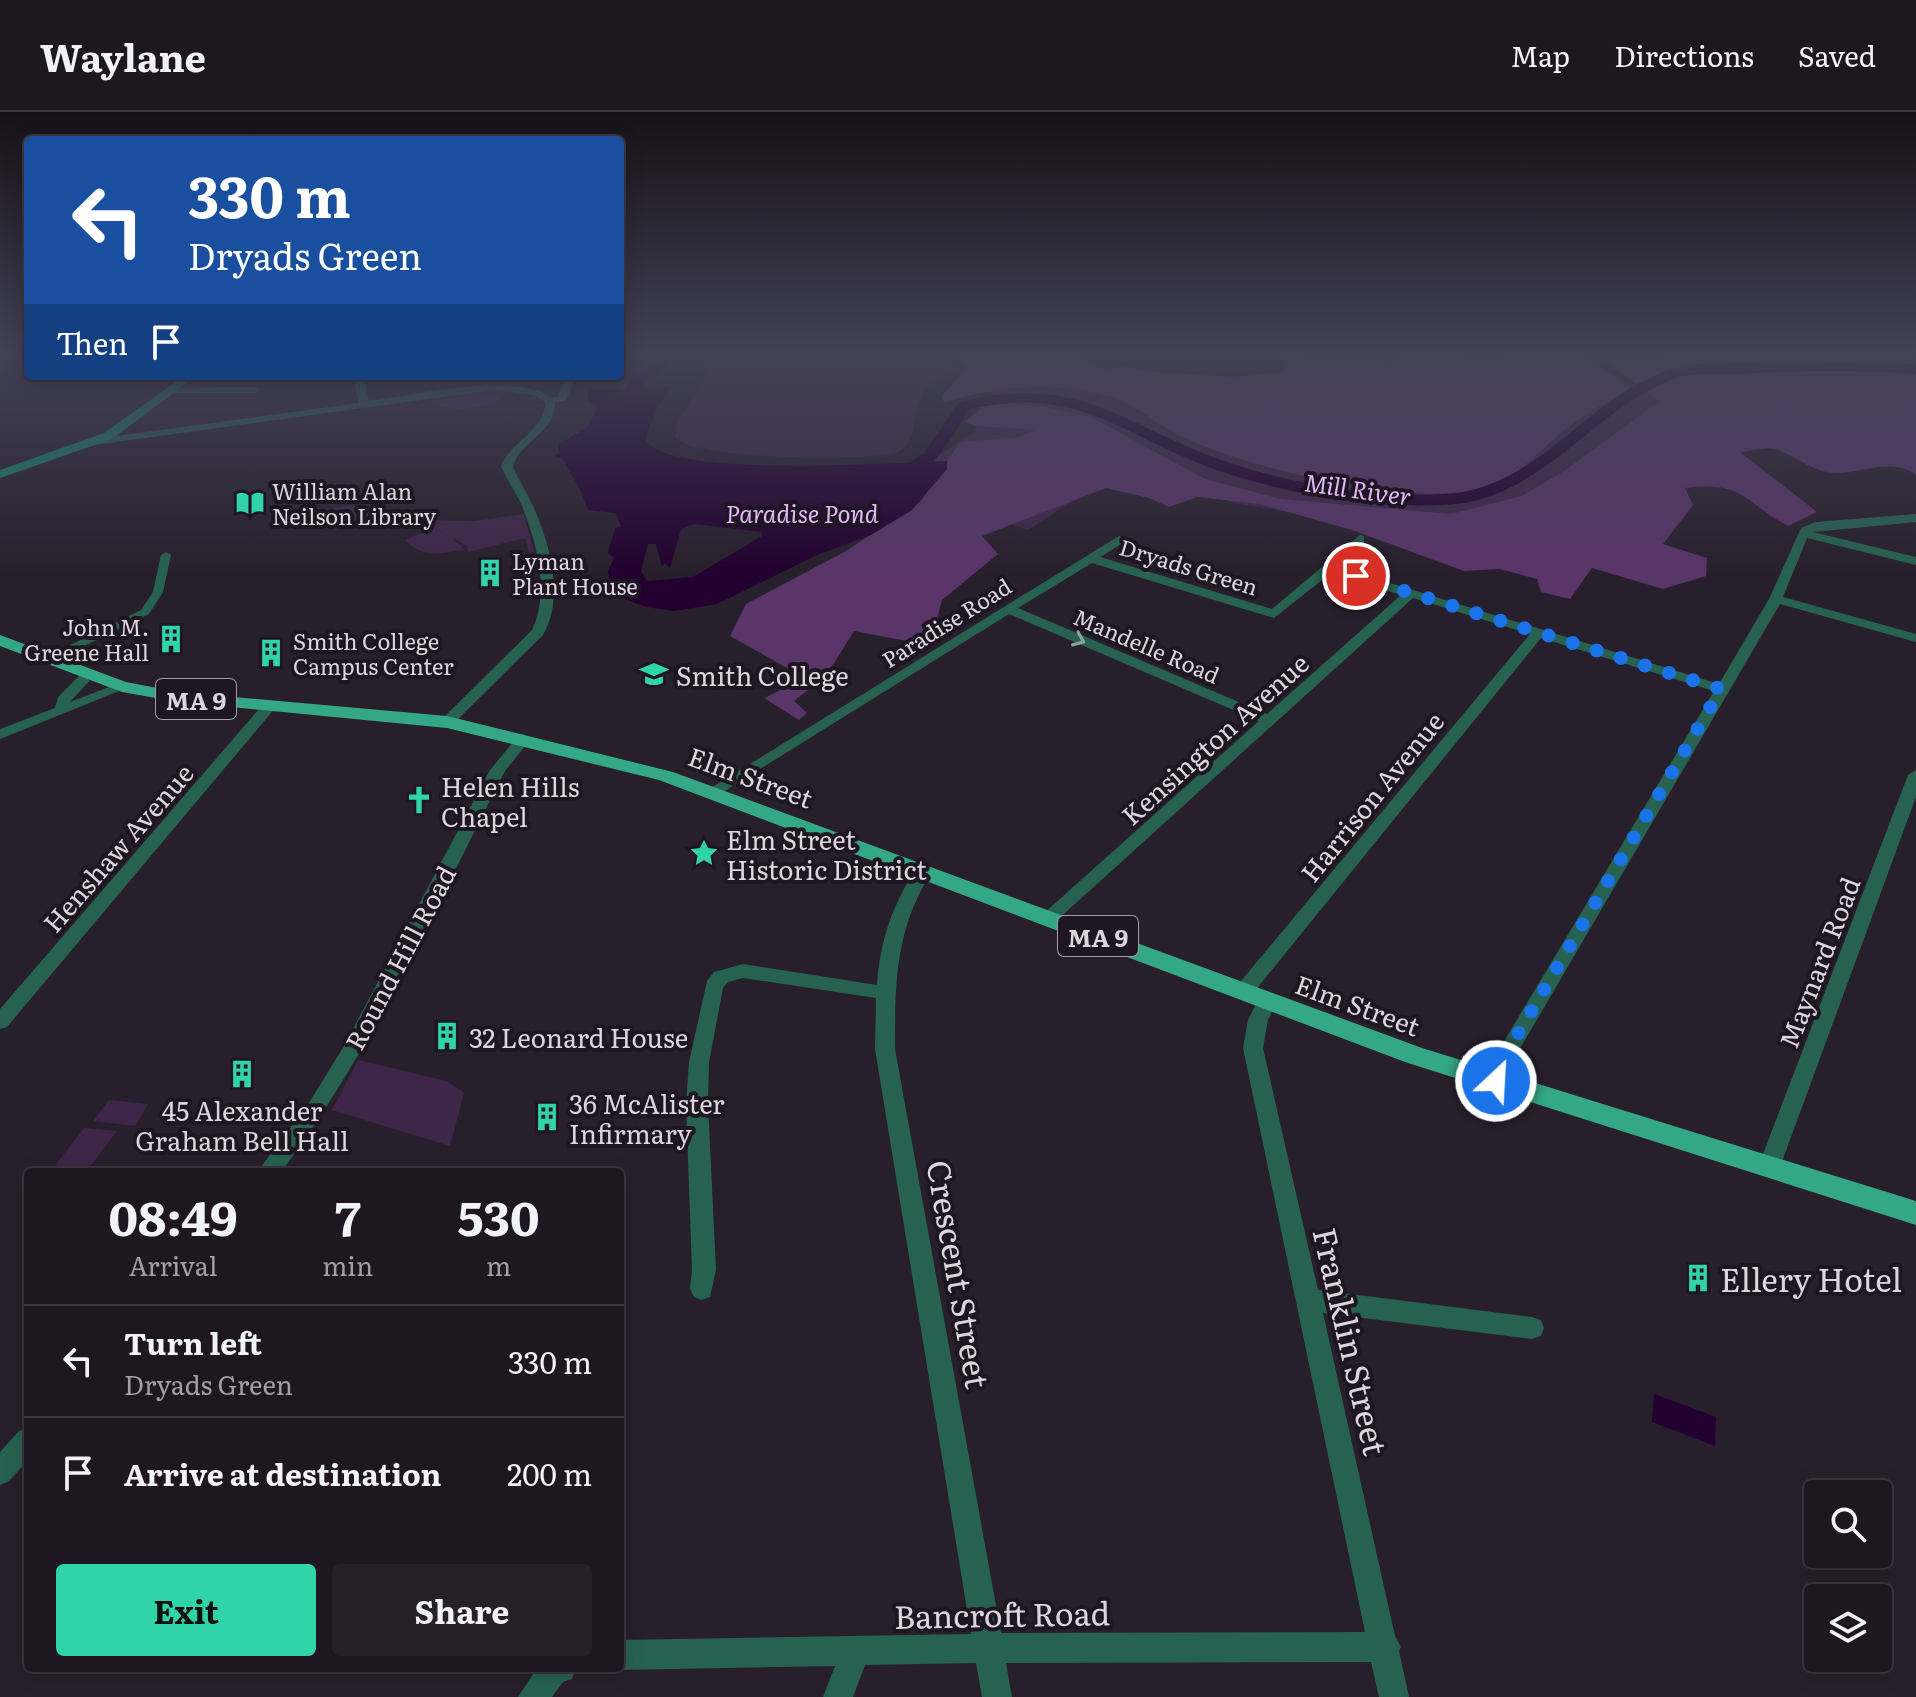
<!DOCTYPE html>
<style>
:root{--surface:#1e1721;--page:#26202a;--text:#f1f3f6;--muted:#a19fa5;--line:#3c363f;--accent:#31d4a9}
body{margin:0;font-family:Literata,serif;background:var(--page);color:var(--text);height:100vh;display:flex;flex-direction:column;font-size:30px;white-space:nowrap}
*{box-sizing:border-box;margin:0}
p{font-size:26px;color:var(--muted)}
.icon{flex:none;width:44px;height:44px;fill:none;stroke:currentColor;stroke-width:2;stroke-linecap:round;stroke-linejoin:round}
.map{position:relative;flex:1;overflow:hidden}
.panel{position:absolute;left:24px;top:1056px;width:600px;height:504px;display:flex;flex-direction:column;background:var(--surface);border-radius:8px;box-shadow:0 4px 20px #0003,0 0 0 2px var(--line)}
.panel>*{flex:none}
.banner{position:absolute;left:24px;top:24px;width:600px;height:244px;border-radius:8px;box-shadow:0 4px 20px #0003,0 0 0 2px var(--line);background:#1a4fa0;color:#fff;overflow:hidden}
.buttons{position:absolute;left:1804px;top:1368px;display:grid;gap:16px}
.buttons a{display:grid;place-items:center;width:88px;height:88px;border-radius:8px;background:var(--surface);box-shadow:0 4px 20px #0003,0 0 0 2px var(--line);font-size:40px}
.pin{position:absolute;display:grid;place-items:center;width:68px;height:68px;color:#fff;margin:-34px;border:4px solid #fff;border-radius:50%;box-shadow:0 2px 8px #0007}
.me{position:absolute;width:88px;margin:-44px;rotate:25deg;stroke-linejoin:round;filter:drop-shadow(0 0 6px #0008)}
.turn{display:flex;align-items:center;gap:28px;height:168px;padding:0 32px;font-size:36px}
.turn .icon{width:104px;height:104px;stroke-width:2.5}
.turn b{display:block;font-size:56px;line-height:68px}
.then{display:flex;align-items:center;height:76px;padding:0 32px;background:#0003;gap:16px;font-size:30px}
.eta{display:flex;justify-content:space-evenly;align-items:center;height:136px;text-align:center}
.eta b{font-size:48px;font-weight:700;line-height:56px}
.primary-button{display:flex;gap:16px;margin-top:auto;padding:16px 32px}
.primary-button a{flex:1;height:92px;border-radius:8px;background:var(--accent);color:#111;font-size:32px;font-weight:700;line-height:92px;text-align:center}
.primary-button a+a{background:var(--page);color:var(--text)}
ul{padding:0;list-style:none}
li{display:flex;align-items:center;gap:24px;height:112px;padding:0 32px;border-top:2px solid var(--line)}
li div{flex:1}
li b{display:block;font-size:30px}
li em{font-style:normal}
header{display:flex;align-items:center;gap:48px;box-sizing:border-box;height:112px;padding:0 40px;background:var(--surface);border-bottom:2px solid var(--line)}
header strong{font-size:38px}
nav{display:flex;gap:44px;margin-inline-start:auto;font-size:28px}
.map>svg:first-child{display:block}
.green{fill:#3e2648}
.forest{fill:#593569}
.water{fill:#22002f;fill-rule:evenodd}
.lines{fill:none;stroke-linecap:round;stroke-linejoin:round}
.river{fill:#22002f;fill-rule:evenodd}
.pedestrian{fill:#276250;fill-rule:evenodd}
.minor{fill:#276250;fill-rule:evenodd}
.secondary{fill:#158568;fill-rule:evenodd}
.trunk{fill:#34a786;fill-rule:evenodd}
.oneway{stroke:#8aa29e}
.route{stroke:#1a73e8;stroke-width:14;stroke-dasharray:0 25.2}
.labels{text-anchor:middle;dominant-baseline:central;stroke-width:8;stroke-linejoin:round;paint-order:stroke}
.far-poi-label{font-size:22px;fill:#dbd6de;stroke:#1e1622;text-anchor:start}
.far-street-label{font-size:22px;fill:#dbd6de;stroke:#1e1622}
.far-water-label{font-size:24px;font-style:italic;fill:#e2b7f7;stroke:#1e1622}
.shield{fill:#1e1622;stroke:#a29ca6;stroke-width:2}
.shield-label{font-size:24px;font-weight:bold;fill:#dbd6de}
.poi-label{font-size:26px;fill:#dbd6de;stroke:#1e1622;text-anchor:start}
.street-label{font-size:26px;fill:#dbd6de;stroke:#1e1622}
.near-street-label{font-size:32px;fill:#dbd6de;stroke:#1e1622}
.near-poi-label{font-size:32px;fill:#dbd6de;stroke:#1e1622;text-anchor:start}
</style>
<header>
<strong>Waylane</strong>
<nav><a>Map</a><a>Directions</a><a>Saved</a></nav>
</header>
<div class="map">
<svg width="1916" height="1585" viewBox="0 0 1916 1585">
<rect width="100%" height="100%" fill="#281f2c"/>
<path class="green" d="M705 241H948L958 259C947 264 933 269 925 278 909 297 921 328 898 340 869 350 690 348 675 325L679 308 706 265Z
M1607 257 1640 280 1660 266 1714 276 1563 395 1386 416 1234 391 1131 351 1028 418 894 373 974 320 992 278 981 261 1216 281Z
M497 278 510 280C492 296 451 304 431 289Z
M351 393 391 400 378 412 369 414 368 407 325 413 344 405 303 401Z
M524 402 534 440 529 441 525 426 468 440 467 434 420 408 474 409Z
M433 416 451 425 465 438C437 441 426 448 405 428Z
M358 948 447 969 464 981 450 1034 332 998Z
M109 988 148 992 135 1014 93 1009Z
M84 1016 117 1019 86 1060H50Z"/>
<path class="forest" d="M956 241H1068L1104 258 1119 253 1162 261 1236 265 1285 260 1286 249 1265 241H1301L1306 243 1304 245C1331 250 1368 243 1390 251L1388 255 1401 241H1461L1468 246 1493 250 1513 241H1583L1630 278C1600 292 1569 312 1545 335 1526 353 1506 371 1480 377 1407 395 1253 357 1184 326 1157 314 1134 289 1105 283 1046 270 1001 273 944 291L942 284 965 258Z
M1723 241H1866L1916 245V363C1892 345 1863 361 1836 361 1815 361 1797 345 1778 338 1768 334 1751 339 1740 340L1817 400 1788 414C1742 389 1745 369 1685 376L1693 393 1663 432 1707 446 1706 464 1663 477 1592 456 1570 487 1541 480 1537 467 1500 457 1464 459 1352 418 1260 392 1197 385 1169 395 1149 386 1106 376 982 424 998 442 942 488 933 522 923 532 854 519 826 564 794 589 807 601 799 608 764 586 779 579 787 556 730 524 746 492 846 439 921 389 960 330 1020 325 1035 318 977 314 965 310 987 291 1041 294 1091 305 1205 367 1281 387 1451 402 1522 384 1564 359 1660 289 1604 249Z"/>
<path class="water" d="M673 275 659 292 645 326C660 368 902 350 947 349V357L912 398 871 423 817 443 717 492 674 499 646 495 611 482 608 459 614 446 608 441 615 416 621 415 616 401 588 398C580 374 573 366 562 346L555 344 559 341 558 333 589 314 597 296 587 287 589 278ZM695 412 761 420 762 424 693 465 647 469 641 459 648 432H656L662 454 665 451 670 456 681 417Z
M1654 1282 1716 1305 1715 1334 1652 1310Z"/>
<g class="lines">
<path class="river" d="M660 241H674L668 253 644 270 629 315H617L615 312 629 268 657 248Z
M1802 249 1916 252V262C1855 257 1795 259 1734 262 1713 263 1688 260 1668 269 1587 304 1539 389 1444 393 1369 397 1282 381 1211 356 1117 321 1080 273 970 297 948 329 935 362 893 372L884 367 924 341 959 290C1079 260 1120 312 1224 349 1291 372 1374 386 1445 382 1533 378 1581 294 1658 262 1697 246 1760 251 1802 249Z"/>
<path class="pedestrian" d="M166 440 171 443 163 480 149 502 70 541H62V537L141 498 153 480 161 443Z"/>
<path class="minor" d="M0 241H9L0 244Z
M353 264H363L369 289C416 283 513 259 552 286L558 284 567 264H577L566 288 555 291C556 319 521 329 513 354 518 368 527 380 533 394 550 432 565 485 543 523L452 613H442L439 610 532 518C550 480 537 431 522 394 516 380 507 368 501 354 511 329 546 318 545 290L534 283 495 278 94 333 89 330 94 327 359 291Z
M171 276 256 275 261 278 256 281H167V277Z
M1916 402V410L1813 420 1916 445V453L1807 426 1783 485 1916 522V530L1780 492 1511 952 1503 975 1496 977 1489 975 1486 969 1494 946 1714 579 1541 526 1250 885H1236L1233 880 1236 875 1530 522 1413 486 1055 810 1049 812 1040 806 1043 802 1259 609 1009 502 720 682H708L706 679 1119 424 1125 428 1123 431 1100 445 1272 497 1360 423 1364 424V430L1338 455 1719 572 1769 487 1801 416 1816 410ZM1092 451 1274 506 1331 461 1401 483 1267 602 1018 496Z
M87 560 94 564 70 590 117 572 122 571 129 575 0 627V617L55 596 58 585 82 561Z
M271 588 278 592 276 595 7 915 0 917V897L266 589Z
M523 622 531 627 505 659C435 795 373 938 281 1060H257L307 994 344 934 490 658 518 624Z
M1916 658V685L1780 1055 1777 1061 1769 1064 1761 1061 1758 1055 1908 663Z
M924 752 933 758C895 816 895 870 895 937L1001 1521 1365 1520 1243 936 1248 908 1260 884H1274L1277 889 1268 908 1263 936 1318 1178 1532 1205 1541 1208 1544 1216 1541 1224 1532 1227 1323 1201 1395 1524 1401 1535 1399 1539 1409 1585H1379L1371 1550 1006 1551 1012 1585H982L976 1551 865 1553 853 1585H823L835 1554 620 1558 616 1556H620V1528L971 1522 875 937 876 886 743 866 728 870 723 876 709 950 708 992 716 1158 710 1185 702 1188 694 1185 690 1177 692 1158 686 992 689 950 707 869 714 860 743 852 877 873C880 828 893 791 918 754Z
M28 1315V1348L9 1369 0 1373V1340L19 1319Z
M537 1556H576L572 1567 563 1570 552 1585H518Z"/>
<path class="secondary" d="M184 264H196L112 327 0 366V358L104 321Z"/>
<path class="trunk" d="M0 523 126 570 178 580 447 604 673 660 1422 936 1916 1089V1113L1405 950 659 668 447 616 178 590 122 580 0 534Z"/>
</g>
<defs><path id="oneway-chevron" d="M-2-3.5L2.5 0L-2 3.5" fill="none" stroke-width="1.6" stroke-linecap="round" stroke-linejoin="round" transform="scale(2)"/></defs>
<use class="oneway" href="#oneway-chevron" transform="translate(1079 528) rotate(23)"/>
<linearGradient id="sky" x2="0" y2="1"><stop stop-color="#161118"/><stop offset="0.52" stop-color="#424256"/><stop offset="1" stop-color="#424256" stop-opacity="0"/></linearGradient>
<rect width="1916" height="463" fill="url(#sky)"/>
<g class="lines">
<path class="route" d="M1356 464 1721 577 1501 951 1496 969"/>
</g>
<defs>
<symbol id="library-bare" viewBox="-9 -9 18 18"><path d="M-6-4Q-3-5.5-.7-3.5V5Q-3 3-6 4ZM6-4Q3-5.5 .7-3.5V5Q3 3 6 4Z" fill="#31d4a9" stroke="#1e1622" stroke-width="2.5" paint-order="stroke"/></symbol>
<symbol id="building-bare" viewBox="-9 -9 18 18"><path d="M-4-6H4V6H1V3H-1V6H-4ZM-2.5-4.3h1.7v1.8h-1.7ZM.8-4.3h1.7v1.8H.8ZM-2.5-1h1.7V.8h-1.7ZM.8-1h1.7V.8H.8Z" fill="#31d4a9" stroke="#1e1622" stroke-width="2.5" paint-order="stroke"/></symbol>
<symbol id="university-bare" viewBox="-9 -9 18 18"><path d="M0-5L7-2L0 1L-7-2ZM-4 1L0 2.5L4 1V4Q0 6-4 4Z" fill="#31d4a9" stroke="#1e1622" stroke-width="2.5" paint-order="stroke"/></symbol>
<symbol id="church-bare" viewBox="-9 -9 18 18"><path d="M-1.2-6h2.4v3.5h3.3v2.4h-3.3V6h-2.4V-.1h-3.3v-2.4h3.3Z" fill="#31d4a9" stroke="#1e1622" stroke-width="2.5" paint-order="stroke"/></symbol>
<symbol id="sight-bare" viewBox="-9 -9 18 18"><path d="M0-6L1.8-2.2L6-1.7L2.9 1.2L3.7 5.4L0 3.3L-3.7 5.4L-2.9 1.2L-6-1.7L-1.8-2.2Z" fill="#31d4a9" stroke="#1e1622" stroke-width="2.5" paint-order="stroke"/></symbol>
</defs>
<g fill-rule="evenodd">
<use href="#library-bare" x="230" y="371" width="40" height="40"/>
<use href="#building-bare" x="470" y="441" width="40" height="40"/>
<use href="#building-bare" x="151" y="507" width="40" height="40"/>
<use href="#building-bare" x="251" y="521" width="40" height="40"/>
<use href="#university-bare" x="634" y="542" width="40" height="40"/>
<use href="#church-bare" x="399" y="668" width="40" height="40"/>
<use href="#sight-bare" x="684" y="721" width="40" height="40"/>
<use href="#building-bare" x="427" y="904" width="40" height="40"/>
<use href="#building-bare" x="222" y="942" width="40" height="40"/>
<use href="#building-bare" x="527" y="985" width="40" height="40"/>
<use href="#building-bare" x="1678" y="1146" width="40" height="40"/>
</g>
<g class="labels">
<g class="far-poi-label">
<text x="272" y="378">William Alan<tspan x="272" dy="25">Neilson Library</tspan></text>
<text x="512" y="448">Lyman<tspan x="512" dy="25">Plant House</tspan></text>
<text x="149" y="514" text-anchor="end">John M.<tspan x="149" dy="25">Greene Hall</tspan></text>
<text x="293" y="528">Smith College<tspan x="293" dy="25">Campus Center</tspan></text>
</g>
<g class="far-street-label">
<text transform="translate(1189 454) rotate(17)">Dryads Green</text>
<text transform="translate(946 510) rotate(-32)">Paradise Road</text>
<text transform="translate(1147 533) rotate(23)">Mandelle Road</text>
</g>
<g class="far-water-label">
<text transform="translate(1358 376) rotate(8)">Mill River</text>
<text x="802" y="400">Paradise Pond</text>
</g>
<g class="shield">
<rect x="156" y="567" width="80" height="40" rx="6"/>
<rect x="1058" y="804" width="80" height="40" rx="6"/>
</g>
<g class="shield-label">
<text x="196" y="587">MA 9</text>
<text x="1098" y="824">MA 9</text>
</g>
<g class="poi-label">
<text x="676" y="562">Smith College</text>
<text x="441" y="673">Helen Hills<tspan x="441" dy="30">Chapel</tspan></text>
<text x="726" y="726">Elm Street<tspan x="726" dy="30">Historic District</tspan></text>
<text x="469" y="924">32 Leonard House</text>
<text x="569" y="990">36 McAlister<tspan x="569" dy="30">Infirmary</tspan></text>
<text x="242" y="997" text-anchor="middle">45 Alexander<tspan x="242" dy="30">Graham Bell Hall</tspan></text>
</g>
<g class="street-label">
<text transform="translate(1214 626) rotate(-42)">Kensington Avenue</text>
<text transform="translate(751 664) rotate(20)">Elm Street</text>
<text transform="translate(1371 684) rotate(-51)">Harrison Avenue</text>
<text transform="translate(117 735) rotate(-49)">Henshaw Avenue</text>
<text transform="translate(399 845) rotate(-62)">Round Hill Road</text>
<text transform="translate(1818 850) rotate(-69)">Maynard Road</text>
<text transform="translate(1358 892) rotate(20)">Elm Street</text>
</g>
<g class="near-street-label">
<text transform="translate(960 1162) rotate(80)">Crescent Street</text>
<text transform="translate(1352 1229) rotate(77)">Franklin Street</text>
<text transform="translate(1002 1501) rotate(-1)">Bancroft Road</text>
</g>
<g class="near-poi-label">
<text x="1720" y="1166">Ellery Hotel</text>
</g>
</g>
</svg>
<div class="buttons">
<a><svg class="icon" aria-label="search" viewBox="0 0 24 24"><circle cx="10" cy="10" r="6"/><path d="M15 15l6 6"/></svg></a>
<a><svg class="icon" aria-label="layers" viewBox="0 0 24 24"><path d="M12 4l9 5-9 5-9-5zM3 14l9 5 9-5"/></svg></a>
</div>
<div class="pin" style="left:1356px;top:464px;background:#d93025"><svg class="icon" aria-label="arrive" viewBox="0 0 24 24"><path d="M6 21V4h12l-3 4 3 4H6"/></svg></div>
<svg class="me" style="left:1496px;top:969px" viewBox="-20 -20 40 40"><circle r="17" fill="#1a73e8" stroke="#fff" stroke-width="3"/><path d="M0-11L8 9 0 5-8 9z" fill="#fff"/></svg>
<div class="banner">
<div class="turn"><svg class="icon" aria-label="left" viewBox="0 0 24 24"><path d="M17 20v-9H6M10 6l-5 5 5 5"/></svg><div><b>330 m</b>Dryads Green</div></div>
<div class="then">Then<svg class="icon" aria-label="arrive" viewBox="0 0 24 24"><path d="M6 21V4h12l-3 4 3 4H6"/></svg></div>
</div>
<section class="panel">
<div class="eta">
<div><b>08:49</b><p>Arrival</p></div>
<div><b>7</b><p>min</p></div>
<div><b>530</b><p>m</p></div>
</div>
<ul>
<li><svg class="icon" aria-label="left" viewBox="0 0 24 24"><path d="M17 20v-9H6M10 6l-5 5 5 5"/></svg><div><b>Turn left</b><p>Dryads Green</p></div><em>330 m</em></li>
<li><svg class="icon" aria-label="arrive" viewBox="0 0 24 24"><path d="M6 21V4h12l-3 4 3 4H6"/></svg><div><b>Arrive at destination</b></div><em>200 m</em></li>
</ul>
<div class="primary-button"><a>Exit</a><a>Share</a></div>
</section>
</div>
